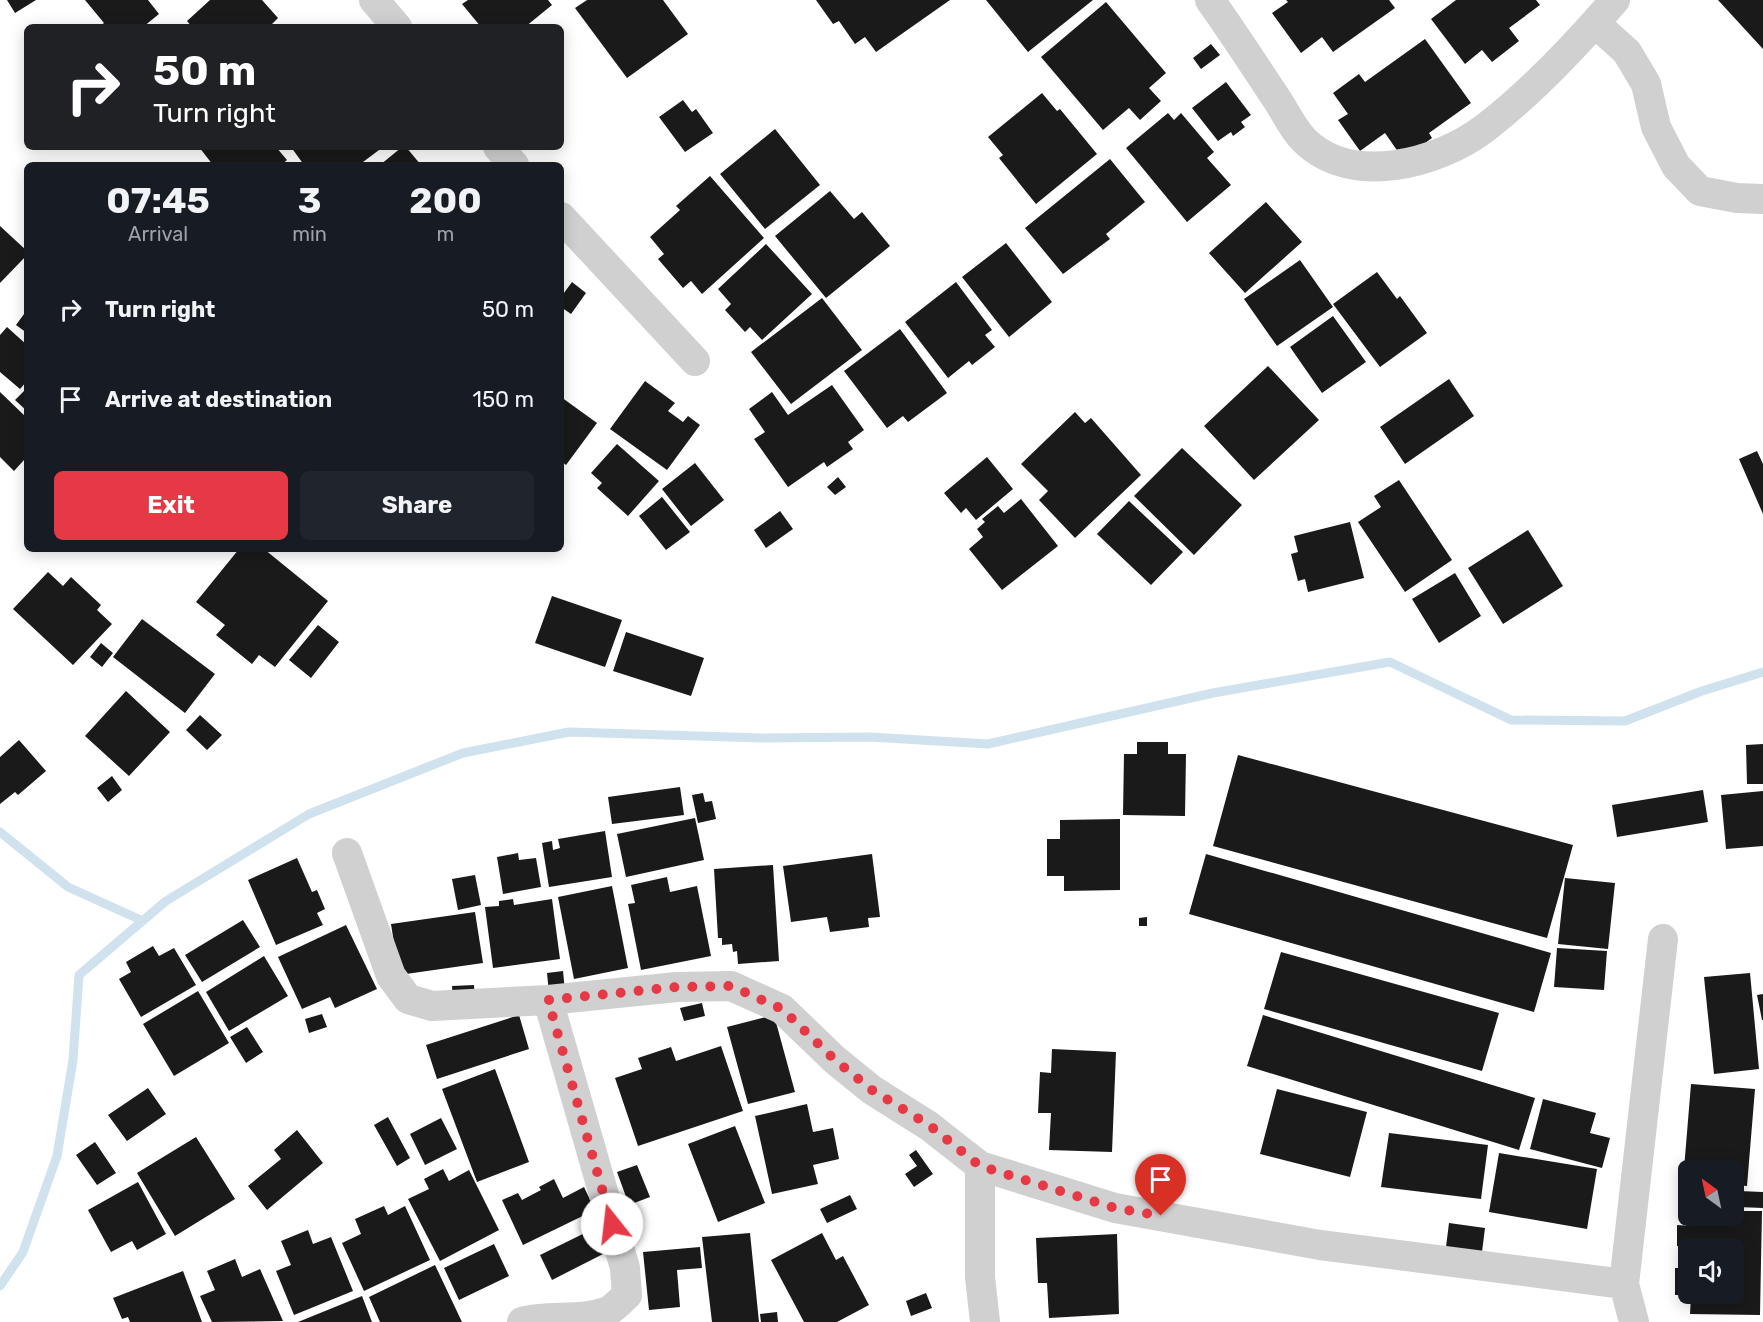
<!DOCTYPE html>
<style>
:root{--surface:#171b24;--page:#20242c;--text:#f1f3f6;--muted:#9ea1a6;--accent:#e63946}
body{margin:0;font-family:Rubik,sans-serif;background:var(--page);color:var(--text);height:100vh;display:flex;flex-direction:column;font-size:22px;white-space:nowrap}
*{box-sizing:border-box;margin:0}
p{font-size:20px;color:var(--muted)}
.icon{flex:none;width:33px;height:33px;fill:none;stroke:currentColor;stroke-width:2;stroke-linecap:round;stroke-linejoin:round}
.map{position:relative;flex:1;overflow:hidden}
.sheet{position:absolute;left:24px;top:162px;width:540px;height:390px;display:flex;flex-direction:column;background:var(--surface);border-radius:9px;box-shadow:0 3px 15px #0003}
.sheet>*{flex:none}
.top-card{position:absolute;left:24px;top:24px;width:540px;height:126px;border-radius:9px;box-shadow:0 3px 15px #0003;background:#202124;color:#fff;overflow:hidden}
.needle{width:39px;rotate:327deg}
.controls{position:absolute;left:1678px;top:1160px;display:grid;gap:12px}
.controls a{display:grid;place-items:center;width:66px;height:66px;border-radius:9px;background:var(--surface);box-shadow:0 3px 15px #0003;font-size:30px}
.pin{position:absolute;display:grid;place-items:center;width:51px;height:51px;color:#fff;margin:-62px -26px;border-radius:50% 50% 50% 0;rotate:-45deg;box-shadow:0 0 6px #0007}
.pin .icon{rotate:45deg}
.me{position:absolute;width:66px;margin:-33px;rotate:344deg;stroke-linejoin:round;filter:drop-shadow(0 0 4px #0008)}
.turn{display:flex;align-items:center;gap:21px;height:126px;padding:0 30px;font-size:27px}
.turn .icon{width:78px;height:78px;stroke-width:2.5}
.turn b{display:block;font-size:42px;line-height:51px}
.eta{display:flex;justify-content:space-evenly;align-items:center;height:102px;text-align:center}
.eta b{font-size:36px;font-weight:700;line-height:42px}
.cta{display:flex;gap:12px;margin-top:auto;padding:12px 30px}
.cta a{flex:1;height:69px;border-radius:9px;background:var(--accent);color:#fff;font-size:24px;font-weight:700;line-height:69px;text-align:center}
.cta a+a{background:var(--page);color:var(--text)}
ul{padding:0;list-style:none}
li{display:flex;align-items:center;gap:18px;height:90px;padding:0 30px}
li div{flex:1}
li b{display:block;font-size:22px}
li em{font-style:normal}
.map>svg:first-child{display:block}
.lines{fill:none;stroke-linecap:round;stroke-linejoin:round}
.stream{stroke:#cfe2ee;stroke-width:9}
.building{fill:#1a1a1a;fill-rule:evenodd}
.minor{stroke:#d0d0d0;stroke-width:30}
.route{stroke:#e63946;stroke-width:10;stroke-dasharray:0 18}
</style>
<div class="map">
<svg width="1763" height="1322" viewBox="0 0 1763 1322">
<rect width="100%" height="100%" fill="#fff"/>
<g class="lines">
<path class="stream" d="M0 832 68 887 143 921
M0 1286 23 1252 57 1156 73 1060 79 975 166 901 309 814 463 753 569 732 761 738 870 737 988 744 1213 693 1390 662 1511 720 1625 721 1702 691 1763 672"/>
</g>
<path class="building" d="M7 0H36L15 13Z
M85 0H148L159 14 143 27H99L104 23Z
M210 0H262L278 18 269 27H192L187 21Z
M468 0H548L552 5 525 27H481L462 4Z
M587 0H663L688 34 627 78 575 8Z
M816 0H950L876 52 865 37 855 44 839 21 833 24Z
M986 0H1093L1028 52Z
M1286 0H1389L1395 8 1333 52 1322 37 1301 53 1272 13 1288 2Z
M1456 0H1536L1540 5 1509 28 1519 41 1492 62 1482 50 1465 64 1431 19Z
M1718 0H1763V49Z
M1106 2 1166 73 1149 88 1161 101 1140 120 1129 108 1103 130 1041 57Z
M1425 39 1471 103 1429 133 1432 138 1403 159 1385 133 1360 151 1338 120 1348 114 1333 93 1359 74 1365 82Z
M1211 44 1220 55 1201 69 1193 58Z
M1226 82 1251 115 1241 122 1245 127 1233 136 1231 132 1218 141 1192 108Z
M1042 93 1057 111 1060 109 1097 154 1036 204 999 158 1003 155 988 137Z
M683 100 692 112 696 109 713 133 685 152 659 117Z
M1168 113 1174 120 1181 113 1214 152 1207 158 1231 185 1187 222 1126 148Z
M775 129 820 185 765 229 720 174Z
M199 147H276L287 160 281 165H213Z
M291 147H383L359 165H304Z
M402 147H406L421 165H380Z
M1110 159 1145 202 1106 234 1110 239 1063 274 1025 228Z
M710 176 764 238 702 294 691 281 683 288 658 259 664 254 650 237 680 210 676 206Z
M830 191 854 219 862 212 890 246 826 298 775 236Z
M1266 202 1302 242 1245 293 1209 253Z
M0 226 27 251V255L0 283Z
M1006 243 1052 302 1009 337 962 277Z
M766 244 812 294 762 340 750 327 745 332 725 310 731 304 718 289Z
M1300 260 1333 307 1277 346 1244 299Z
M1377 272 1397 299 1400 296 1427 333 1380 367 1333 304Z
M572 282 586 293 571 314 561 307V297Z
M956 282 992 330 985 335 995 347 972 365 969 361 948 378 905 322Z
M822 298 862 350 791 404 751 352Z
M27 310V333L16 325Z
M1333 316 1366 362 1322 393 1290 347Z
M7 327 27 345V381L20 389 0 372V335Z
M900 329 947 393 908 422 903 416 887 428 844 371Z
M1268 366 1319 420 1254 480 1204 426Z
M1449 379 1474 416 1405 464 1380 427Z
M645 381 675 403 668 411 683 422 688 416 700 425 667 470 610 429Z
M832 385 864 430 848 442 853 449 827 467 824 462 788 487 754 439 765 432 749 409 772 392 788 415Z
M27 388V411L15 400Z
M0 392 27 418V462L24 460 14 471 0 457Z
M561 397 597 423 566 465 561 461Z
M1075 412 1085 423 1091 418 1141 475 1075 538 1039 500 1048 491 1021 464Z
M617 444 659 481 628 516 597 488 602 483 591 473Z
M1182 448 1242 505 1194 555 1134 496Z
M1757 451 1763 464V514L1739 459Z
M987 457 1013 489 976 520 966 508 961 513 944 493Z
M695 463 724 500 691 526 662 489Z
M838 477 846 487 835 495 827 487Z
M1399 480 1452 560 1405 592 1358 522 1381 507 1374 496Z
M662 497 690 532 666 550 639 516Z
M1021 499 1058 546 1002 590 969 549 983 537 977 529 985 522 982 519 998 506 1004 513Z
M1129 501 1183 552 1151 585 1097 534Z
M780 511 793 529 766 548 754 530Z
M1350 522 1364 578 1308 592 1305 579 1298 581 1291 554 1298 552 1294 536Z
M1528 530 1563 586 1503 624 1468 568Z
M239 549H264L328 601 275 667 259 655 252 664 216 635 225 625 196 602Z
M48 572 63 586 71 577 101 605 97 610 112 624 73 665 13 609Z
M1455 573 1481 616 1439 643 1412 599Z
M552 596 622 620 605 667 535 643Z
M142 619 215 674 185 713 113 657Z
M318 625 339 642 311 678 289 660Z
M626 632 704 658 691 696 613 671Z
M101 643 113 653 102 667 90 657Z
M126 691 170 732 129 776 85 736Z
M200 715 222 735 207 750 186 730Z
M19 740 46 771 18 795 15 792 0 804V757Z
M1137 742H1168V754H1186L1185 816 1123 815 1124 754H1137Z
M1763 744V784H1747L1746 745Z
M1238 755 1573 845 1547 938 1213 846Z
M112 776 122 790 108 802 97 788Z
M680 787 684 815 612 824 608 797Z
M1703 790 1708 822 1617 837 1612 805Z
M1763 791V846L1726 849 1721 795Z
M703 793 705 802 712 801 716 819 698 823 692 795Z
M695 818 704 860 626 877 617 834Z
M1120 819V890L1064 891V876H1047V839H1060V820Z
M605 831 612 877 549 887 542 843 552 841 553 850 560 848 558 839Z
M518 853 519 860 536 858 541 887 503 894 497 857Z
M872 854 880 917 868 918 869 927 830 932 827 917 791 922 783 866Z
M1206 854 1551 953 1534 1012 1189 914Z
M297 858 312 892 317 890 325 909 317 913 323 925 276 945 248 880Z
M773 865 779 961 738 964 737 951 733 952 732 944 722 945V938H718L714 869Z
M475 875 481 905 458 910 452 879Z
M667 877 670 892 697 886 711 956 641 970 628 904 635 903 631 885Z
M1565 878 1615 883 1608 949 1558 944Z
M612 886 628 968 574 979 558 897Z
M513 899 514 905 552 899 560 959 493 968 485 907 499 906V901Z
M475 912 483 963 399 975 391 924Z
M1147 917V926H1139V918Z
M243 920 260 947 202 982 185 955Z
M346 925 377 989 335 1008 330 997 302 1009 278 957Z
M153 946 159 956 174 948 196 985 141 1017 119 979 131 972 126 962Z
M1557 948 1607 951 1604 990 1554 987Z
M1281 952 1499 1013 1482 1071 1264 1009Z
M264 956 288 996 229 1031 206 992Z
M563 971 565 991 549 993 547 973Z
M1750 973 1759 1069 1714 1074 1704 977Z
M474 985 475 1000 453 1001 452 986Z
M198 991 229 1043 174 1076 143 1024Z
M1763 994V1020H1762L1757 995Z
M702 1003 705 1016 684 1021 680 1008Z
M322 1014 327 1027 309 1033 305 1019Z
M519 1015 529 1049 437 1079 426 1045Z
M774 1015 795 1092 748 1104 727 1027Z
M1263 1015 1535 1098 1519 1150 1247 1066Z
M247 1027 263 1052 246 1063 230 1037Z
M721 1046 743 1111 638 1146 615 1078 642 1069 638 1058 671 1047 676 1061Z
M1052 1049 1116 1052 1112 1152 1049 1150 1051 1113H1038L1040 1072 1051 1073Z
M495 1069 529 1162 477 1182 442 1089Z
M1691 1084 1755 1089 1747 1186 1734 1185V1170H1689V1181H1683Z
M148 1088 166 1114 127 1141 108 1115Z
M1277 1089 1367 1112 1350 1177 1260 1154Z
M1543 1099 1596 1113 1590 1133 1610 1138 1602 1168 1530 1149Z
M807 1104 813 1132 833 1128 839 1159 813 1165 818 1184 772 1194 755 1116Z
M388 1117 410 1158 397 1166 374 1125Z
M441 1118 457 1149 425 1165 410 1134Z
M735 1126 765 1203 718 1222 688 1144Z
M297 1130 323 1163 267 1210 248 1186 281 1159 274 1150Z
M1389 1133 1488 1145 1481 1199 1381 1187Z
M196 1137 235 1199 175 1236 137 1173Z
M95 1142 116 1173 97 1185 76 1155Z
M916 1150 933 1174 914 1187 905 1174 917 1166 909 1155Z
M1499 1153 1597 1169 1587 1229 1489 1212Z
M637 1165 650 1197 629 1205 617 1172Z
M443 1169 449 1181 469 1170 499 1230 440 1261 408 1199 429 1189 424 1179Z
M554 1179 563 1198 584 1187 595 1210 523 1245 502 1200 518 1193 522 1200 541 1190 539 1187Z
M138 1182 166 1234 137 1250 132 1241 111 1252 88 1210Z
M1739 1191 1763 1192V1208L1738 1207Z
M850 1195 857 1209 827 1223 820 1209Z
M384 1206 388 1215 405 1206 430 1260 364 1291 342 1243 361 1234 355 1219Z
M1734 1211H1762L1760 1315 1690 1314 1691 1295H1675V1268H1681L1682 1247 1677 1246V1225L1691 1226 1692 1215H1734ZM1689 1248H1734V1293H1689Z
M1449 1223 1485 1228 1481 1260 1445 1255Z
M595 1228 607 1252 552 1280 540 1255Z
M308 1230 313 1244 331 1237 353 1291 294 1315 276 1271 291 1265 281 1241Z
M750 1233 759 1322H712L702 1237Z
M822 1233 836 1260 843 1256 869 1305 837 1322H804L771 1260Z
M1117 1234 1119 1314 1049 1318 1047 1283H1038L1036 1238Z
M494 1244 509 1276 459 1300 444 1268Z
M700 1247 702 1268 677 1270 680 1307 649 1310 643 1252Z
M235 1259 242 1277 260 1269 283 1321 212 1322 200 1296 215 1290 207 1271Z
M435 1265 462 1322H380L369 1297Z
M183 1271 202 1322H130L128 1317 122 1319 113 1298Z
M926 1293 932 1308 911 1316 906 1301Z
M362 1296 372 1322H298Z
M777 1312 778 1322H761L760 1314Z"/>
<g class="lines">
<path class="minor" d="M374 0 397 27
M1210 0C1232 31 1253 63 1274 95 1284 109 1292 128 1304 140 1351 187 1438 164 1485 128 1531 93 1577 44 1615 0
M1595 23 1627 52 1646 84 1656 127 1676 166 1700 191 1737 198 1763 199
M498 147 514 165
M561 217 695 361
M347 853 391 976 408 999 432 1006 548 1000 677 987 731 986 782 1009 835 1060 872 1090 929 1126 980 1166 1115 1208 1320 1245 1624 1284 1634 1322
M980 1166V1277L985 1322
M1624 1284 1663 939
M522 1322C549 1314 578 1322 606 1312 613 1310 621 1300 627 1295L625 1268 548 1000"/>
</g>
<g class="lines">
<path class="route" d="M612 1224 548 1000 677 987 731 986 782 1009 835 1060 872 1090 929 1125 980 1166 1115 1208 1161 1216"/>
</g>
</svg>
<div class="controls">
<a><svg class="needle" viewBox="-14 -14 28 28"><path d="M0-13l5 13h-10z" fill="#e53935"/><path d="M0 13l5-13h-10z" fill="#9ea1a6"/></svg></a>
<a><svg class="icon" aria-label="sound" viewBox="0 0 24 24"><path d="M4 9h4l5-4v14l-5-4H4zM17 9q2 3 0 6"/></svg></a>
</div>
<div class="pin" style="left:1161px;top:1216px;background:#d93025"><svg class="icon" aria-label="arrive" viewBox="0 0 24 24"><path d="M6 21V4h12l-3 4 3 4H6"/></svg></div>
<svg class="me" style="left:612px;top:1224px" viewBox="-20 -20 40 40"><circle r="19" fill="#fff"/><path d="M0-13L10 11 0 6-10 11z" fill="#e63946"/></svg>
<div class="top-card">
<div class="turn"><svg class="icon" aria-label="right" viewBox="0 0 24 24"><path d="M7 20v-9h11M14 6l5 5-5 5"/></svg><div><b>50 m</b>Turn right</div></div>
</div>
<section class="sheet">
<div class="eta">
<div><b>07:45</b><p>Arrival</p></div>
<div><b>3</b><p>min</p></div>
<div><b>200</b><p>m</p></div>
</div>
<ul>
<li><svg class="icon" aria-label="right" viewBox="0 0 24 24"><path d="M7 20v-9h11M14 6l5 5-5 5"/></svg><div><b>Turn right</b></div><em>50 m</em></li>
<li><svg class="icon" aria-label="arrive" viewBox="0 0 24 24"><path d="M6 21V4h12l-3 4 3 4H6"/></svg><div><b>Arrive at destination</b></div><em>150 m</em></li>
</ul>
<div class="cta"><a>Exit</a><a>Share</a></div>
</section>
</div>
